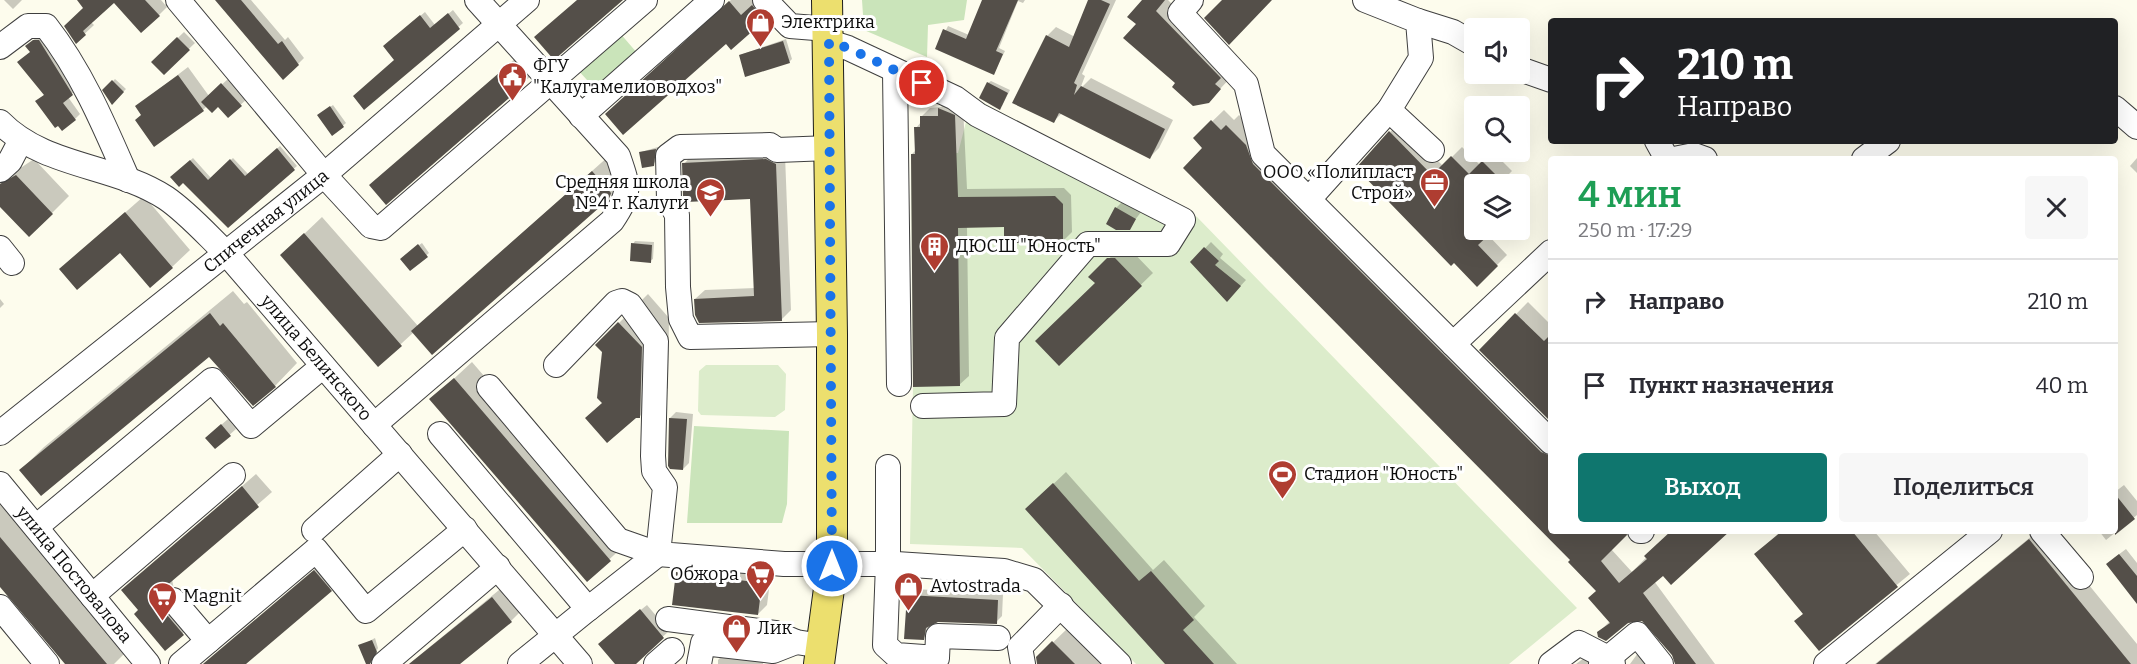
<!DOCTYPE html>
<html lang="ru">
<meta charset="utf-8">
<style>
:root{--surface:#fff;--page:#f7f7f7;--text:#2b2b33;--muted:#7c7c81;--line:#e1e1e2;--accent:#0f766e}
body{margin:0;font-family:Bitter,serif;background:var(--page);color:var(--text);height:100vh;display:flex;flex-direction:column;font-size:22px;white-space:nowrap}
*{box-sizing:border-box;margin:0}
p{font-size:20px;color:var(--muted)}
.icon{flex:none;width:33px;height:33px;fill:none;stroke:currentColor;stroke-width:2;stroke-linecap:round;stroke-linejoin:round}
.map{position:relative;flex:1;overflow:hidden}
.details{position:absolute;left:1548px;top:156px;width:570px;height:378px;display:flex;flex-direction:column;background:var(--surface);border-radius:6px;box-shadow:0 6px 24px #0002}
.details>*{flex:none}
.top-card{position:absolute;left:1548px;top:18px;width:570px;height:126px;border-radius:6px;box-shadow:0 6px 24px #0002;background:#202124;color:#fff;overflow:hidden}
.controls{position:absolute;left:1464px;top:18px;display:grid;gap:12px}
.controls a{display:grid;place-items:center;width:66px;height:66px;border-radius:6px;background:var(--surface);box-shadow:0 6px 24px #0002;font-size:30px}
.pin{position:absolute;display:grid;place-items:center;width:51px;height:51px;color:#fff;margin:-26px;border:3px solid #fff;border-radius:50%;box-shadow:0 2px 6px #0007}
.me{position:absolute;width:66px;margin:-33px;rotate:0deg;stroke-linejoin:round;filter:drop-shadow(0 0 4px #0008)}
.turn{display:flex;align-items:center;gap:21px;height:126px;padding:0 30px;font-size:27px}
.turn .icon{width:78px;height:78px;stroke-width:2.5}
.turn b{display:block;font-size:42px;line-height:51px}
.round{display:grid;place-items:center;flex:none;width:63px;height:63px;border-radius:6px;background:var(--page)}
.headline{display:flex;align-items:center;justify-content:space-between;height:102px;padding:0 30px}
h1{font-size:36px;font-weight:600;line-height:45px;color:#1e9e55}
.action{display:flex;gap:12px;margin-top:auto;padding:12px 30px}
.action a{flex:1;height:69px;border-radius:6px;background:var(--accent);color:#fff;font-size:24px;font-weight:600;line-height:69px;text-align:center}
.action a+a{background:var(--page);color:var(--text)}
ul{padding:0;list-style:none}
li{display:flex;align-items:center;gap:18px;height:84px;padding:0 30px;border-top:2px solid var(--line)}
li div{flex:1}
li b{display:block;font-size:22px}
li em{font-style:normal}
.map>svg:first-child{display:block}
.green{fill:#cae4ba}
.pitch{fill:#dceccb}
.shadow{fill:#0003}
.building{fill:#544f49}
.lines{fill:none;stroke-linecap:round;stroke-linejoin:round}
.minor-casing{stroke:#3f3f3f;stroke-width:26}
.major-casing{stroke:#1d1d1d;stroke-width:32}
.minor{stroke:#fff;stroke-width:24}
.major{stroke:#ecdf6e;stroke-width:30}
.route{stroke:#1a73e8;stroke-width:10;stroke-dasharray:0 18}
.labels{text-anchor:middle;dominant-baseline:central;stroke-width:6;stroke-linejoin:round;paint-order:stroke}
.poi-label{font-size:18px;fill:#0c0c0c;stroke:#fff;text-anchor:start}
.street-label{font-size:18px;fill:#0c0c0c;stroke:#fff}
</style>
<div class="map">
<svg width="2137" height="664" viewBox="0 0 2137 664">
<rect width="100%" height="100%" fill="#fdfced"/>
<path class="green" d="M862 0H967L964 20 928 25 927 57 864 30Z
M619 32 638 54 597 91 577 69Z
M694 426 789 431 787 504 782 523H687Z"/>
<path class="pitch" d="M978 100 1197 217 1577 608 1509 664H1136L1022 548 910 544 913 387 911 154 958 153 966 122Z
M706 365H778L786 374 785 410 775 417 701 415 698 411 699 371Z"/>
<path class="shadow" d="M4 0H22L13 9Z
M82 0H161L167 7 159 15 114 1 91 22 94 25 76 42 85 8Z
M217 0H251L285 40 288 37 304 58 298 64Z
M731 0H779L781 3 764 19 727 42 624 97Z
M984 0H1025L1023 3 1018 1 999 48 1005 51 994 73 937 48 948 26 969 35Z
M1090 0H1116L1082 74 1085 76 1080 89 1091 78 1173 120 1159 148 1150 157 1062 113 1053 122 1047 36 1056 27 1075 37Z
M1144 0H1168L1231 65 1232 76 1220 89 1177 83 1138 24Z
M453 10 463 23 365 108 396 59 389 42 425 12 435 25Z
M184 32 195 43 164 73 153 62Z
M39 36 77 89 68 97 80 114 75 119 37 101 45 94 31 52 32 41Z
M786 39 792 59 789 62 740 55Z
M517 57 532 75 386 203 371 185Z
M188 67 209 96 228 79 247 99 228 116 218 105 207 106 203 110 143 114 137 106Z
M115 79 126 89 112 103 104 90Z
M991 81 1010 90 1002 106 988 83Z
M949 100 963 106 967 189 1064 188 1071 195 1072 232 1063 241 1005 226H967L969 376 959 385 912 154 916 150V128L921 122V117L930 108 941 107Z
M333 105 346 123 333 134 322 113Z
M1224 110 1234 120 1239 115 1551 440V531H1629L1611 549 1632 572 1672 531H1727L1654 581 1715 664H1679L1642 619 1598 633 1610 621 1598 590 1195 138Z
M1400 123 1443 166 1462 147 1480 165 1493 152 1512 171 1499 184H1474V230H1492L1487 234 1507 255 1477 285 1390 132Z
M280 146 297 166 228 226 183 181 172 177 193 158 211 178 233 158 248 174Z
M658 147 656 161 653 164 641 152Z
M693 154 785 155 791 310 782 319 695 299 705 290 755 288 751 198 684 164Z
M610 155 626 180 608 198 414 332 378 365 282 255 322 217 418 326Z
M2137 158V173L2130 166Z
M34 159 69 196 52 213 0 205V182L15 167H22Z
M144 196 190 250 172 267 150 286 120 251 61 269Z
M1122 202 1141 212 1129 228 1116 208Z
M635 241 654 242 653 259 650 261 633 244Z
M1211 242 1223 254 1220 258 1246 280 1233 294 1192 262Z
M422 243 429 253 410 269 404 256Z
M1121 247H1128L1153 273 1059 364 1097 283 1090 277Z
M233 291 244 304 247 302 297 363 275 386 253 404 210 355 21 470 44 447Z
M648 294 669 318 668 388 639 417 603 402V352L597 345Z
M0 299 4 304 0 308Z
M1528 302 1551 325V420L1481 350Z
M472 362 627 543 587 580 432 399Z
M676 412 693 414 689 463 683 469 670 418Z
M228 419 236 429 216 447 213 432Z
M1066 472 1153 570 1164 560 1205 606 1194 617 1237 664H1167L1027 509Z
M256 474 272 492 172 579 175 595 197 620 166 649 140 610 123 590Z
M2124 485 2137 501V515L2106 540 2099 531H2115V492Z
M0 488 133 645 114 664H67L0 585Z
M1781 531H1874L1910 574 1819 649 1796 621 1804 613 1756 554Z
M2038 531H2045L2137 644V664H1875Z
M2126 549 2137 563V601L2114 558Z
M329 557 344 576 244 664H203Z
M686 564 771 574 767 605 758 614 677 573Z
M510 581 528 604 511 621 458 664H409Z
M915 589 1003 594 1002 616 996 622 938 620 931 624 929 632 923 638 909 595Z
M647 605 669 631 633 664H617L606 638Z
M1071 625 1110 664H1038V657Z
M375 638 378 648 372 661 367 664 360 646Z
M730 647 765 651 763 664H718V660Z
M1638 653 1648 664H1630Z
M1584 658 1591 664H1576Z"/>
<path class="building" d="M77 0H145L160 16 141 33 114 3 83 31 86 35 76 44 64 26 83 8Z
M215 0H241L278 44 282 41 299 65 283 80Z
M577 0H623L554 60 534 37Z
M982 0H1018L996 51 1003 54 994 75 935 49 943 29 966 39Z
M1088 0H1101L1110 4 1074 83 1077 85 1074 95 1081 86 1165 129 1150 159 1059 113 1054 123 1012 103 1046 35 1069 47Z
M1142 0H1165L1156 11 1221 78 1215 84 1221 89 1209 103 1193 106 1172 87 1175 83 1123 38 1136 24 1127 17Z
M1222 0H1272L1229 45 1204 18Z
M729 1 741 15 752 5 765 20 731 50 726 44 623 135 605 114Z
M448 13 460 29 364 110 353 96 394 60 383 46 420 15 430 28Z
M177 37 190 50 164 75 151 62Z
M33 40H39L73 95 63 103 76 120 62 131 58 126 55 128 35 101 44 95 17 62 30 52 25 46Z
M783 41 790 63 745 77 739 55Z
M499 73 515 93 386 205 369 185Z
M178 75 204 111 154 147 135 120 141 115 135 106Z
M112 80 124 92 112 105 102 90Z
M987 82 1008 93 1000 110 979 98Z
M221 83 242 106 228 118 218 107 212 113 201 102Z
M330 106 344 127 332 136 317 115Z
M938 108 955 115 958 197 1055 196 1063 204V243H1004V227L958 228 960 386 913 387 911 154H915L914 127H920V116H938Z
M1211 120 1221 130 1226 125 1246 145 1253 164 1541 452 1551 456V531H1626L1627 535 1601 561 1619 583 1647 559 1644 556 1671 531H1730L1671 585 1663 576 1643 593 1696 664H1675L1672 655 1642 621 1628 623 1606 641 1598 637 1597 632 1610 623 1588 598 1596 591 1568 562 1570 560 1183 168 1202 148 1193 138Z
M1389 131 1432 175 1451 156 1469 174 1482 161 1505 184H1474V230H1494L1478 245 1498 266 1477 287 1454 263 1451 266 1356 168Z
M277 148 295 170 228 228 183 183 179 187 170 177 190 160 208 180 230 159 245 176Z
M656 149 654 166 642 168 639 152Z
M766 159 776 164 782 321 699 323 695 315 694 299 754 296 750 199 686 202 683 196 682 163Z
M592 171 611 193 609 199 432 355 411 331Z
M16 175 53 214 29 237 0 207V184Z
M1115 207 1136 219 1130 230H1116L1106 224Z
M125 212 173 268 150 288 120 253 77 290 59 269Z
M304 233 402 346 378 367 280 255Z
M631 243 652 245 651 263 630 261Z
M418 244 428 257 410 271 400 259Z
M1204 247 1219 261 1215 265 1241 286 1227 302 1190 262Z
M1107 258H1115L1142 286 1059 366 1035 341 1095 283 1088 277Z
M210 313 220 326 223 323 276 387 253 406 209 357 41 496 19 470Z
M1515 313 1544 341 1551 334V422L1479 350Z
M618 322 642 347 640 418H636L607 443 585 418 602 403 597 398 602 352 595 345Z
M454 378 611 561 587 582 429 399Z
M669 418 687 419 683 470 670 469 668 466Z
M221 424 231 436 215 449 205 438Z
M1053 483 1139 581 1151 571 1194 620 1183 630 1214 664H1165L1025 509Z
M242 486 259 507 158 593 162 609 184 635 165 651 134 614 138 610 121 590Z
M2115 494 2135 519 2115 535Z
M1782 531H1852L1898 587 1819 651 1794 621 1803 614 1754 554Z
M0 537 107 664H65L0 587Z
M2029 539 2131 664H1876Z
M2119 554 2137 576V604L2106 564Z
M314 570 332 591 246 664H203Z
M676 572 762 583 758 615 672 605Z
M907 595 998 600 997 624 938 622 926 628 924 640 904 639Z
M492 597 512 622 460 664H409Z
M640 609 664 638 636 664H615L598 644Z
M372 640 377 652 370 664H366L358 645Z
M1052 641 1075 664H1037L1036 657Z"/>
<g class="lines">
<defs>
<g id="minor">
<path d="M178 0 324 175 371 226 381 228 645 0"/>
<path d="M765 0 790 26 828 29"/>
<path d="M1191 0 1180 13 1246 84 1263 154 1551 442"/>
<path d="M1365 0 1418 21 1421 58 1389 110 1432 150"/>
<path d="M1418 21 1453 32 1474 44"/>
<path d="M829 42 848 48 955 98 978 115 1183 220 1168 244H1088L1007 338 1004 404 923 406"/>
<path d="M0 47 28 26H46C82 72 105 127 128 180"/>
<path d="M1520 69 1551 80"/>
<path d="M895 71 899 384"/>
<path d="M2115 108 2137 127"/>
<path d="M581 116 712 0"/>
<path id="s1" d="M0 122C45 168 114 164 166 198 188 213 208 236 227 254L580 664"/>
<path d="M1657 141 1667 159"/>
<path d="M830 148 777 150 770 145 680 147 668 156 669 200 677 215 678 287 681 319 690 337 832 334"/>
<path d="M1674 159 1694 155 1705 159"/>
<path d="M1864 159 1888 141"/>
<path d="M0 170 10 161 21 140"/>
<path d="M1309 199 1389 110"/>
<path d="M0 248 12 263"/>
<path d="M1453 344 1551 252"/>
<path d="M556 365 616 303 622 301 630 305 656 341 653 456 654 471 665 487 658 554 784 564H896L1004 571 1034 580 1119 664"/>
<path d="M374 425 612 221C631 192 629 188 618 156L477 0"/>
<path id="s2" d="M0 433 324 175 527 0"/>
<path d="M440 434 588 609 658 554 618 540 489 387"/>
<path d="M888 467V564L885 645 896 655 937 658 938 636 998 638"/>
<path id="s3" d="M0 484 148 664"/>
<path d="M36 527 212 380 251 426 323 366"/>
<path d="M314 530 400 454"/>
<path d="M1640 531H1642"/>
<path d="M2042 531 2081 577"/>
<path d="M92 596 233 475"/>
<path d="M173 600 208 641"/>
<path d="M0 607 47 664"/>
<path d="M668 619 775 633 796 642 822 646"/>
<path d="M181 664 316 550 366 611 465 529"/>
<path d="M384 664 498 567"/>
<path d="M520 664 588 609"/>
<path d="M656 664 672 650"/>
<path d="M699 664 703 643 773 651 796 642"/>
<path d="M1023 664 1020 647 1061 605"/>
<path d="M1551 664 1579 643 1608 658 1613 664"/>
<path d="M1601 664 1637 634 1661 664"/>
<path d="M1826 664 1990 531"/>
</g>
<path id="major" d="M819 664 832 566V334L827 0"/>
</defs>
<use href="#minor" class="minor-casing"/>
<use href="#major" class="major-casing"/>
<use href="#minor" class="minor"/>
<use href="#major" class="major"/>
</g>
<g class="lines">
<path class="route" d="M832 566 829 42 848 48 922 83"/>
</g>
<defs>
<symbol id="shop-pin" viewBox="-11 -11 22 30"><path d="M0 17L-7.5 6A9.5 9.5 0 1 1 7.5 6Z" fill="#af3d31" stroke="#fff"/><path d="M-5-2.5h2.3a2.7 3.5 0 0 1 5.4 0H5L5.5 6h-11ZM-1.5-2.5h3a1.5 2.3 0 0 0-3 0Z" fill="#fff"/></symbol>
<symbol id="civic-pin" viewBox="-11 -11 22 30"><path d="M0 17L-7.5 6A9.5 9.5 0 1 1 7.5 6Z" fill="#af3d31" stroke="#fff"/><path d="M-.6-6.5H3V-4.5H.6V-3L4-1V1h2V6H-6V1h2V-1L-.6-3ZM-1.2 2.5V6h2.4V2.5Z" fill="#fff"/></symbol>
<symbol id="office-pin" viewBox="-11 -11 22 30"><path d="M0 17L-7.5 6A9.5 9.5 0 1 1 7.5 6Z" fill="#af3d31" stroke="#fff"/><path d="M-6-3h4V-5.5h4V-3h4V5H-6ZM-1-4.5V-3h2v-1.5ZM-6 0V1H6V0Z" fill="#fff"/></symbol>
<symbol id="school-pin" viewBox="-11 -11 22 30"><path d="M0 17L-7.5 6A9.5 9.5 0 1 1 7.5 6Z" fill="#af3d31" stroke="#fff"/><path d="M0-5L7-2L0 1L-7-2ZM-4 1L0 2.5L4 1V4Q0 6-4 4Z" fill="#fff"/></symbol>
<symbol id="building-pin" viewBox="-11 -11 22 30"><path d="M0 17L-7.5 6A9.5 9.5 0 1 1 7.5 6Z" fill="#af3d31" stroke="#fff"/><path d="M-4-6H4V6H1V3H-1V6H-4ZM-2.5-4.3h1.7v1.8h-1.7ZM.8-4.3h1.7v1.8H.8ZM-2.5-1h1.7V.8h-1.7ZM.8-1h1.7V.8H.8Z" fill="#fff"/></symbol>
<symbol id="stadium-pin" viewBox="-11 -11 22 30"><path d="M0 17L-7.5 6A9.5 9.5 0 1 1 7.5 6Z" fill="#af3d31" stroke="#fff"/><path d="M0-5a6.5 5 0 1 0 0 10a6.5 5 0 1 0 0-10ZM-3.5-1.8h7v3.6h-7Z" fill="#fff"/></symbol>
<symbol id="supermarket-pin" viewBox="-11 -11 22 30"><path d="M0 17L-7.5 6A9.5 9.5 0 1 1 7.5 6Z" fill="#af3d31" stroke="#fff"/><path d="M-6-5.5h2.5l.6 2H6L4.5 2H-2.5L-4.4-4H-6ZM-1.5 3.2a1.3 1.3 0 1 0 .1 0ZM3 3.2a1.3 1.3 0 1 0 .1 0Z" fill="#fff"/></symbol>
</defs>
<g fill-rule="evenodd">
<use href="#shop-pin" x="744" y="6" width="33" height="45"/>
<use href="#civic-pin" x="496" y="60" width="33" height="45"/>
<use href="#office-pin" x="1418" y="166" width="33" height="45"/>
<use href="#school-pin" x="694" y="176" width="33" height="45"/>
<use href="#building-pin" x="918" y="230" width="33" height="45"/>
<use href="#stadium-pin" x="1266" y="458" width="33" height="45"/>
<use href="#supermarket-pin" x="744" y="558" width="33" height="45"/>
<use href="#shop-pin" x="892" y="570" width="33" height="45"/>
<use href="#supermarket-pin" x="146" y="580" width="33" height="45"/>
<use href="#shop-pin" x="720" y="612" width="33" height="45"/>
</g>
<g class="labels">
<g class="poi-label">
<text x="781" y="22">Электрика</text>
<text x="533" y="66">ФГУ<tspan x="533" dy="21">"Калугамелиоводхоз"</tspan></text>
<text x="1413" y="172" text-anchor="end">ООО «Полипласт<tspan x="1413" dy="21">Строй»</tspan></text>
<text x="689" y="182" text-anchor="end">Средняя школа<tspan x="689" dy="21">№4 г. Калуги</tspan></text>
<text x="956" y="246">ДЮСШ "Юность"</text>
<text x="1304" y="474">Стадион "Юность"</text>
<text x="739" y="574" text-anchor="end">Обжора</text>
<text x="930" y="586">Avtostrada</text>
<text x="183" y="596">Magnit</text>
<text x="757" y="628">Лик</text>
</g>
<g class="street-label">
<text stroke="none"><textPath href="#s2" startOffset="340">Спичечная улица</textPath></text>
<text stroke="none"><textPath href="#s1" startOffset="404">улица Белинского</textPath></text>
<text stroke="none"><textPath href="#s3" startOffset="117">улица Постовалова</textPath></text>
</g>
</g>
</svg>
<div class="controls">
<a><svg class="icon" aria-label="sound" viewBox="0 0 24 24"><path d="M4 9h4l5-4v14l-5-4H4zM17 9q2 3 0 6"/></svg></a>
<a><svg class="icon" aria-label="search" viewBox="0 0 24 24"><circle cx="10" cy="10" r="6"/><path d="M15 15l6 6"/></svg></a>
<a><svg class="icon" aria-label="layers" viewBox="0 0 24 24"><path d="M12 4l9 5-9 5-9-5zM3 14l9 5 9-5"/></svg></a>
</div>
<div class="pin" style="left:922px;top:83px;background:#d93025"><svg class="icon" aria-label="arrive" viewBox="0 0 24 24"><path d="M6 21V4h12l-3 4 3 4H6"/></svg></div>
<svg class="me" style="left:832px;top:566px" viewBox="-20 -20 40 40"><circle r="17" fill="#1a73e8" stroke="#fff" stroke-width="3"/><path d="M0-11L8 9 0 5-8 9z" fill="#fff"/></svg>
<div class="top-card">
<div class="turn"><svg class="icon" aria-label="right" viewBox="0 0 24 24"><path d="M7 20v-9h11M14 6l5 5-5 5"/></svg><div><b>210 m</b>Направо</div></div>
</div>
<section class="details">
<div class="headline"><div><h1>4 мин</h1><p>250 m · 17:29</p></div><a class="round"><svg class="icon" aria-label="close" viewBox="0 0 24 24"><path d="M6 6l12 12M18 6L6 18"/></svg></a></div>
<ul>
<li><svg class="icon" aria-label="right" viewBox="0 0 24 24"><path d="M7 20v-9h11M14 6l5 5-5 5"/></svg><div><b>Направо</b></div><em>210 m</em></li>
<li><svg class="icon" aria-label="arrive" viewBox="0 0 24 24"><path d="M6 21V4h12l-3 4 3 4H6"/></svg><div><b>Пункт назначения</b></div><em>40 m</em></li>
</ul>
<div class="action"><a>Выход</a><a>Поделиться</a></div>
</section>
</div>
